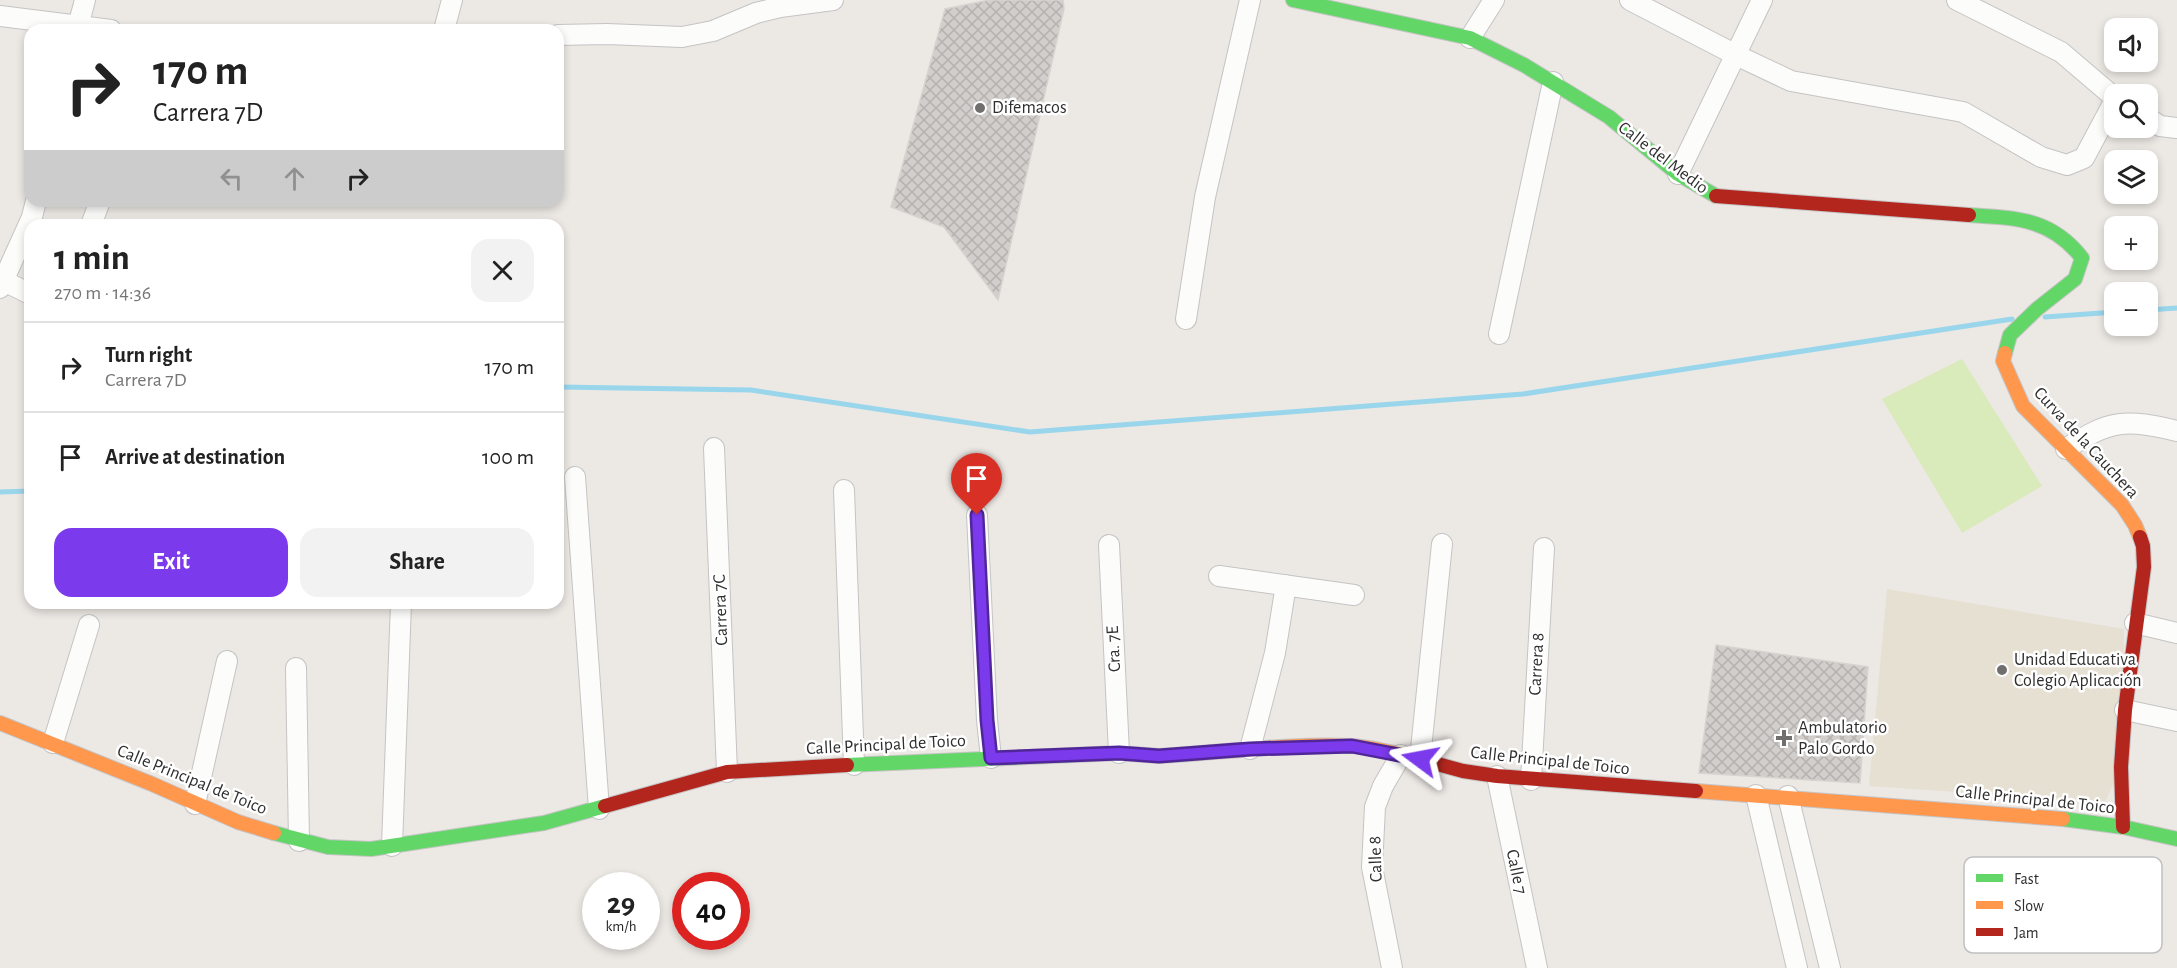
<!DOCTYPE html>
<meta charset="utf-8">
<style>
:root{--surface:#fff;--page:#f2f2f2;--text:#222;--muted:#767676;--line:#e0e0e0;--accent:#7c3aed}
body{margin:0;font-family:"Alegreya Sans",sans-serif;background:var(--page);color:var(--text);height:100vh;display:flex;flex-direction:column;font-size:22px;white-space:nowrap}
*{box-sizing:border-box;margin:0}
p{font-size:20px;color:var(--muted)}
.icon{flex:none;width:33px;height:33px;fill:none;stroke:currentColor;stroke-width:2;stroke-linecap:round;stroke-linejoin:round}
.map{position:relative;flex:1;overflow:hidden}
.side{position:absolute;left:24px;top:219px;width:540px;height:390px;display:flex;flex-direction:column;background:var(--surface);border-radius:18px;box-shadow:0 3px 9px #0003}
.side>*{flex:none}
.banner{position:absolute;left:24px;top:24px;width:540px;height:183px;border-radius:18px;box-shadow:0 3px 9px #0003;background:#fff;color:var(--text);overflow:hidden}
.buttons{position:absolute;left:2104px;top:18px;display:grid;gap:12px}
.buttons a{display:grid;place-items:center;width:54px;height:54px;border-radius:12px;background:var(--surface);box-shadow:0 3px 9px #0003;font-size:30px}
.speed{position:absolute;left:582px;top:872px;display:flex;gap:12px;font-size:30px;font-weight:700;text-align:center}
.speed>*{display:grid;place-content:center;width:78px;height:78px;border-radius:50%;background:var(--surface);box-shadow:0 3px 9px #0003;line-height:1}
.speed small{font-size:15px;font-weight:400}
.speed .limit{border:9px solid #d22;background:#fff;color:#111}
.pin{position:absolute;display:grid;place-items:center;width:51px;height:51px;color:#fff;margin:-62px -26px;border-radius:50% 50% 50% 0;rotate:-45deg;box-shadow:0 0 6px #0007}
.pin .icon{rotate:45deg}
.me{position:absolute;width:66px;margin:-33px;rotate:283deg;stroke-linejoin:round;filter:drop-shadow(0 0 4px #0008)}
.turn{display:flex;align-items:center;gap:21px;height:126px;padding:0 30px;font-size:27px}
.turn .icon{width:78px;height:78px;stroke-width:2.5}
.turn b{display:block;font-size:42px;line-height:51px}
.lanes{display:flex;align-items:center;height:57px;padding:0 30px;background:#0003;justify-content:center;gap:30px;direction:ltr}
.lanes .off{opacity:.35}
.round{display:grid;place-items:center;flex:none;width:63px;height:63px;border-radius:18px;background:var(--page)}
.headline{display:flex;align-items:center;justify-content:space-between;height:102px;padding:0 30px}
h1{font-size:36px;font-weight:600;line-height:45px}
.action{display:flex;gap:12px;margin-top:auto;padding:12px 30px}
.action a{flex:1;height:69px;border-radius:18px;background:var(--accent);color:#fff;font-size:24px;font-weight:600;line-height:69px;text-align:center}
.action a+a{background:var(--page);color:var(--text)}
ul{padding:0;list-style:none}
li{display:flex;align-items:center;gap:18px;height:90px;padding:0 30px;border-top:2px solid var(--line)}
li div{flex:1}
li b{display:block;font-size:22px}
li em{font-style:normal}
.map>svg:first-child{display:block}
.education{fill:#e6e0d3}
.pitch{fill:#d9eabb}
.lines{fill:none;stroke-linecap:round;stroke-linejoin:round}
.stream{stroke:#99d6ec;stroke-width:5}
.building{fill:url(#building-cross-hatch);stroke:#d7d4d0;stroke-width:1.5}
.street-casing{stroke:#c5c4c5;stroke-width:22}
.fast-casing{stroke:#c5c4c5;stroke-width:16}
.slow-casing{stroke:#c5c4c5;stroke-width:16}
.jam-casing{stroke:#c5c4c5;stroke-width:16}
.street{stroke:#fcfcfb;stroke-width:20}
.fast{stroke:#63d668;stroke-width:14}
.slow{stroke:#ff974d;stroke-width:14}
.jam{stroke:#b3261e;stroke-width:14}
.route-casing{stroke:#51269a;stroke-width:15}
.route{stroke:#7c3aed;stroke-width:10}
.poi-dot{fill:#706f6e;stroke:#fff;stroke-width:2}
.labels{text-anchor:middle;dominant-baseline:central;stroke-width:5;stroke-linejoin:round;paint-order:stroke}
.poi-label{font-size:18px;fill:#2e2e2e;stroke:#fff;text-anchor:start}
.street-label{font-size:18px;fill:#2e2e2e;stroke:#fff}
.key{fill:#fff;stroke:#c0c0c0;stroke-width:1.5}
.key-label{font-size:16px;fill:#2e2e2e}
</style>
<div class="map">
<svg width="2177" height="968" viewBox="0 0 2177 968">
<defs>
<pattern id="building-cross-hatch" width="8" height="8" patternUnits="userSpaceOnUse" patternTransform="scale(1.5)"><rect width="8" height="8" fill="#d1cecb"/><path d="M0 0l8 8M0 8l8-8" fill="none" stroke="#b4b1af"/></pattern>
</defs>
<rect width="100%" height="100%" fill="#ece8e4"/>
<path class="education" d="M1887 589 2124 629 2121 767 2105 802 1869 786Z"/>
<path class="pitch" d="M1962 359 2042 486 1962 533 1882 399Z"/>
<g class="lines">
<path class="stream" d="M2148 310 2177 308
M2045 317 2115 312
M558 387 751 390 1030 432 1523 394 2012 319
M0 492 30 491"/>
</g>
<path class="building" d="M989 0H1063L1064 9 998 300 944 227 891 207 945 9Z
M1716 645 1868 667 1860 783 1699 773Z"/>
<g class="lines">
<defs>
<path id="street" d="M1630 0 1736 55 1791 81 1963 112 2041 157 2067 165 2084 158 2115 100
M1957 0 2061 52 2115 98
M0 16 111 30
M77 30 85 0
M444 30 452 0
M558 35 607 34 682 37 713 31 756 13 780 7 833 0
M1470 38 1494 0
M2148 118 2160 126 2177 128
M1678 174 1762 0
M91 225 100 201
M0 279 30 294
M0 288 32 217 36 201
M1186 319 1205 197 1250 0
M1499 334 1553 82
M714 448 727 772
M2066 449C2109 419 2127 419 2177 431
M575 477 599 809
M844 490 854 765
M977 515 987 720 991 758
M1109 545 1119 753
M1219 576 1354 595
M2135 623 2177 633
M296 668 299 841
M2125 710 2177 721
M53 743 89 625
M1250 749 1275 653 1286 585
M1420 759 1442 544
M1497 776 1537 968
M1531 780 1544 548
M1756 795 1797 968
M1788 796 1830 968
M195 804 227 661
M392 846 401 603
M1392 968 1372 867 1375 807 1383 786 1401 755"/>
<path id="fast" d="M1293 0 1470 38 1524 65 1609 117 1678 174 1716 196
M1969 215C2016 218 2051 218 2082 258L2075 279 2037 309 2010 335 2005 353
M847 765 1119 753 1159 756 1189 754
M2063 819 2123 827 2177 839
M274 833 328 847 371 849 544 823 605 806"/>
<path id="slow" d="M2005 353 2003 361 2023 406 2122 505 2135 525 2140 537
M0 723 152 784 238 822 274 833
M1189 754C1242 750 1297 744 1351 746 1374 747 1397 754 1419 759
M1696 791 2063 819"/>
<path id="jam" d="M1716 196 1969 215
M1419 759 1463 771 1497 776 1696 791
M605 806 727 772 847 765
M2123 827 2121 767 2125 710 2144 567 2143 546 2140 537"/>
</defs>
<use href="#street" class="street-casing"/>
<use href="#fast" class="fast-casing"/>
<use href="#slow" class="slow-casing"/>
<use href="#jam" class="jam-casing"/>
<use href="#street" class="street"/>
<use href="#fast" class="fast"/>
<use href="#slow" class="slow"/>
<use href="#jam" class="jam"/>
</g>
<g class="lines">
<defs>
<path id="route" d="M977 515 987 720 991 758 1119 753 1159 756 1250 749 1352 746 1420 759"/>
</defs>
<use href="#route" class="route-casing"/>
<use href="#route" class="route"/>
</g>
<g class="poi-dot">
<circle cx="980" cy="108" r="6"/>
<circle cx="2002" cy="670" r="6"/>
<path d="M1781 729h6v6h6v6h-6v6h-6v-6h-6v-6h6z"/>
</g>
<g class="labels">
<g class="poi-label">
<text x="992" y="108">Difemacos</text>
<text x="2014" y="660">Unidad Educativa<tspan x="2014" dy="21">Colegio Aplicación</tspan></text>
<text x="1798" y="728">Ambulatorio<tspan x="1798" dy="21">Palo Gordo</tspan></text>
</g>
<g class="street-label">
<text transform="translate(1663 158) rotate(37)">Calle del Medio</text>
<text transform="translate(2086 443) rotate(47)">Curva de la Cauchera</text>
<text transform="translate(721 610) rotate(-92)">Carrera 7C</text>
<text transform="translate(1114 649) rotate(-93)">Cra. 7E</text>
<text transform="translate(1537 664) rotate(-87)">Carrera 8</text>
<text transform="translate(886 745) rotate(-3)">Calle Principal de Toico</text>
<text transform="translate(1550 761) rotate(6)">Calle Principal de Toico</text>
<text transform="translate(192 780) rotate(22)">Calle Principal de Toico</text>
<text transform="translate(2035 800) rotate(6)">Calle Principal de Toico</text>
<text transform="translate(1376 859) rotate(-92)">Calle 8</text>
<text transform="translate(1516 872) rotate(78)">Calle 7</text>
</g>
</g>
<rect x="1964" y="857" width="198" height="96" rx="9" class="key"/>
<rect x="1976" y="874" width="27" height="8" fill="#63d668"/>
<rect x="1976" y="901" width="27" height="8" fill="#ff974d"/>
<rect x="1976" y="928" width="27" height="8" fill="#b3261e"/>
<g class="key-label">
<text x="2014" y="884">Fast</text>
<text x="2014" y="911">Slow</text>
<text x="2014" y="938">Jam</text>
</g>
</svg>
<div class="buttons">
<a><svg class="icon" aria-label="sound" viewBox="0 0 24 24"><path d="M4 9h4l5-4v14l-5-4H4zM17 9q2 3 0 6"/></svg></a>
<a><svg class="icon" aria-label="search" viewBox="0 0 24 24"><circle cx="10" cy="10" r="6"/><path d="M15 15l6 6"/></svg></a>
<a><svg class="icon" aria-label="layers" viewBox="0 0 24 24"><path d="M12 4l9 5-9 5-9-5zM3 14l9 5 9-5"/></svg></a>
<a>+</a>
<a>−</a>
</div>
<div class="speed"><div>29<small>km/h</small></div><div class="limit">40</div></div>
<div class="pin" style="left:977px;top:515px;background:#d93025"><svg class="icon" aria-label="arrive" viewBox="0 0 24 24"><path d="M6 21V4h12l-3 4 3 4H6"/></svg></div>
<svg class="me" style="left:1420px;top:759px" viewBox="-20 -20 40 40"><path d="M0-17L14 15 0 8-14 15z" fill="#7c3aed" stroke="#fff" stroke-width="4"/></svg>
<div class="banner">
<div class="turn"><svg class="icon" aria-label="right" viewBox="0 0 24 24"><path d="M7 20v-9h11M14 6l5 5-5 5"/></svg><div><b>170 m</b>Carrera 7D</div></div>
<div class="lanes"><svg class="icon off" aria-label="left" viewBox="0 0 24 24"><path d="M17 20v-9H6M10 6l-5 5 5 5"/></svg><svg class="icon off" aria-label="ahead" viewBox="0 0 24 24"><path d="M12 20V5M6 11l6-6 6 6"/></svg><svg class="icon" aria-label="right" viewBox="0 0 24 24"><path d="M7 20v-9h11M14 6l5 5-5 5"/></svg></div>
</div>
<section class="side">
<div class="headline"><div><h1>1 min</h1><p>270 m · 14:36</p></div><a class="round"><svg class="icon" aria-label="close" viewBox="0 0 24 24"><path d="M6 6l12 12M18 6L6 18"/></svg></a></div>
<ul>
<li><svg class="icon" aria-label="right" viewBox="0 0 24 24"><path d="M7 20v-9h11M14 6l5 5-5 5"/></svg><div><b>Turn right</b><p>Carrera 7D</p></div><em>170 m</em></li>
<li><svg class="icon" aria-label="arrive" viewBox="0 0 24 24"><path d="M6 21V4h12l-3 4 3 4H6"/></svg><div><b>Arrive at destination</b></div><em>100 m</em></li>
</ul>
<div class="action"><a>Exit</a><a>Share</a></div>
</section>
</div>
